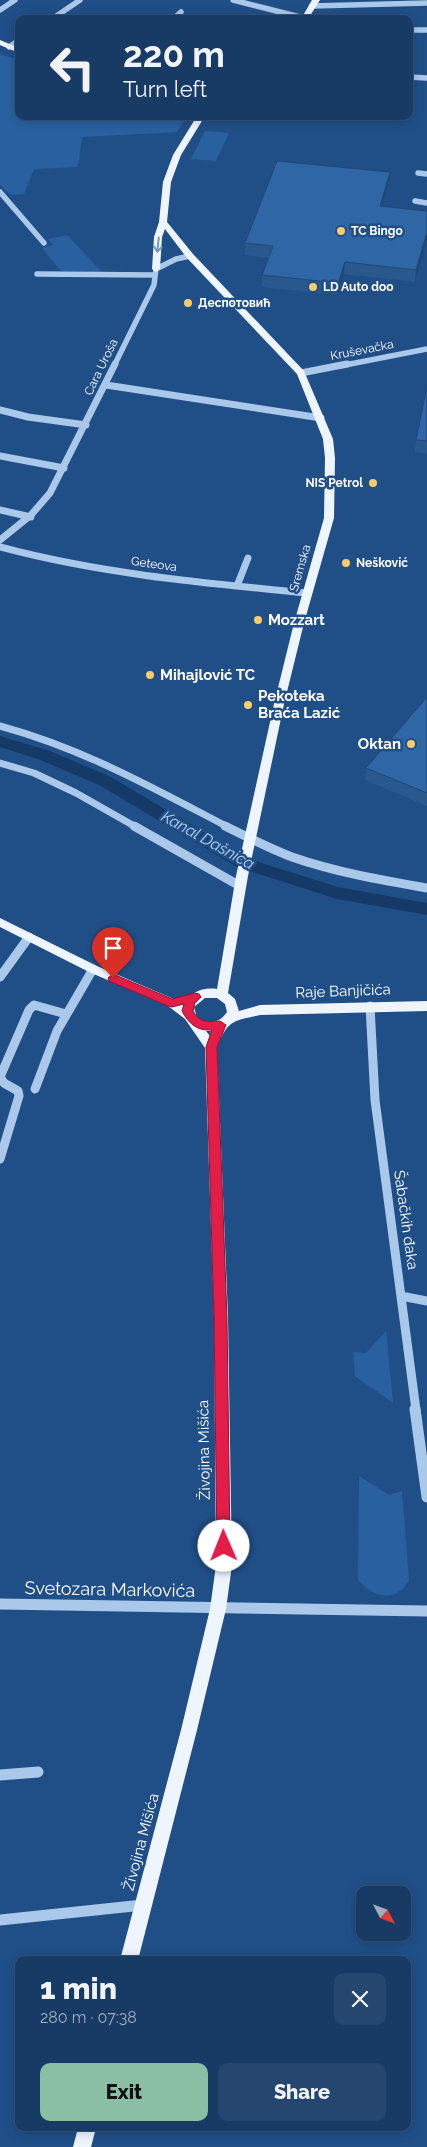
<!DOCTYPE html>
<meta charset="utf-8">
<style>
:root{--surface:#183b66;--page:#25466f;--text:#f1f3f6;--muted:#9fadbf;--line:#36557a;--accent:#8abfa5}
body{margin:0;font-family:Raleway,sans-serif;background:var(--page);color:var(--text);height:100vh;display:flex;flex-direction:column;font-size:19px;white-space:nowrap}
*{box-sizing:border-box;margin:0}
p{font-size:16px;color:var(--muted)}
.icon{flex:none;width:28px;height:28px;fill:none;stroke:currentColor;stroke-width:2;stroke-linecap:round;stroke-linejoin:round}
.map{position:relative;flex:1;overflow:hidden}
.sheet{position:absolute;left:15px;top:1956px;width:396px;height:175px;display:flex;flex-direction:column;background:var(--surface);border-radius:10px;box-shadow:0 2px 12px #0003,0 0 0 1px var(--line)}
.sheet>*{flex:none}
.top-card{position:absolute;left:15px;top:15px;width:398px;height:105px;border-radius:10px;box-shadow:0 2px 12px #0003,0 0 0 1px var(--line);background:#183b66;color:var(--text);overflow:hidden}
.needle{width:32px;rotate:131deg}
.controls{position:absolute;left:356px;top:1886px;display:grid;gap:10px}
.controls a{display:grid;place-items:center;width:55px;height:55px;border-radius:10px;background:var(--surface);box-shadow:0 2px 12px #0003,0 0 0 1px var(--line);font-size:25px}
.pin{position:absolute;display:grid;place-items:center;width:42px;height:42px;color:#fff;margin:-51px -21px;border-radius:50% 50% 50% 0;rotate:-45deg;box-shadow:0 0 5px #0007}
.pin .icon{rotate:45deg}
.me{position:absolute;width:55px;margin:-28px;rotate:359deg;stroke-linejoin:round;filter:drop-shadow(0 0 4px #0008)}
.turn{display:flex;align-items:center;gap:18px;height:105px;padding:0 25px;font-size:22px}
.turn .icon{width:65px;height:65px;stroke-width:2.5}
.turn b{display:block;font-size:35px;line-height:42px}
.round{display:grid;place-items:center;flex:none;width:52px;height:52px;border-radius:10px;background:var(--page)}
.summary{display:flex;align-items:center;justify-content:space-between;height:85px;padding:0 25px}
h1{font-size:30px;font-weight:800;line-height:38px}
.primary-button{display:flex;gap:10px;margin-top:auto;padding:10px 25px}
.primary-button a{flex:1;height:58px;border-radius:10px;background:var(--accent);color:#111;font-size:20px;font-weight:800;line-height:58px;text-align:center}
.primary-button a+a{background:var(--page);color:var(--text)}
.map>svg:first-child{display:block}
.green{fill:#2961a0}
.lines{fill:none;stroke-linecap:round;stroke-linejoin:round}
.canal{fill:#163a67;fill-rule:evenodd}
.minor-far3{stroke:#aac8ea;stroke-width:5.5}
.minor-far2{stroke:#aac8ea;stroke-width:7}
.minor-far1{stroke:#aac8ea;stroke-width:9}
.minor{stroke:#aac8ea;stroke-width:11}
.major{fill:#eef5fe;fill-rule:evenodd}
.wall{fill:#28588e}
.shaded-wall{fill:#214774}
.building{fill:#2f66a5;stroke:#214774}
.oneway{stroke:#7d9abd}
.route{fill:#e11d48;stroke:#92132f}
.poi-dot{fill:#f8cc6a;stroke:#204f88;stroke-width:2}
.labels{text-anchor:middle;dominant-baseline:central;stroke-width:5;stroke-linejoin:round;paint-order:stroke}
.far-poi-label{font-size:12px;font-weight:bold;fill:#fff;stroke:#204f88;text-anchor:start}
.far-street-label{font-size:12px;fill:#fff;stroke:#204f88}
.poi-label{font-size:15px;font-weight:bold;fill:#fff;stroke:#204f88;text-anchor:start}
.street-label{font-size:15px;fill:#fff;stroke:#204f88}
.water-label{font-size:16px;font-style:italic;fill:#b6d2f2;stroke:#204f88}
.near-street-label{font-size:18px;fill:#fff;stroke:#204f88}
</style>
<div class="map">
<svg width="427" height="2147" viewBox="0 0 427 2147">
<rect width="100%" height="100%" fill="#204f88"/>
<path class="green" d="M0 54 19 60V116H187L177 132 82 137 78 167 34 169 24 194 11 195 0 185Z
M205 131 229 133 216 161 191 159Z
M67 235 102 272 61 271 42 248 53 245 48 239Z
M386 1331 393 1403 355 1376 353 1352 366 1353Z
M359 1476 389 1495 402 1491 409 1580C397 1603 373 1598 358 1580Z"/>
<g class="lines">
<path class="canal" d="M0 736 50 751 111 777 249 859 338 887 427 903V915L337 899 237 867 99 785 38 759 0 747Z"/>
<path class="minor-far3" d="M233 0 304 18
M312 6 427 3
M0 10 15 0
M52 19 80 0
M173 19 181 12
M409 30H427
M9 47 19 40
M409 77 427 78
M418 173 427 174
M0 192 44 243
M415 201 427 203
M37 274 155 275
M114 366 154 285 156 269 176 259 190 256
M340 366 427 349"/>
<path class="minor-far2" d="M301 373 347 364
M106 385 321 418
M0 410 28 417 86 425
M0 456 64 468
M0 510 31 517
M0 540 31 515 50 493 115 364
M0 547C101 574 203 583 307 593
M237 586 248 558
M0 726C84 749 151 787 228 827
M0 763 34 773 76 793 136 827"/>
<path class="minor-far1" d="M134 826 240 886
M225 826C247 837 269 848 292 857 335 872 381 880 427 888
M0 977 29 937
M370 1006 375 1100 416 1410
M35 1089 57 1031 93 969
M0 1159 19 1096 18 1091 4 1083 0 1077 29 1010 34 1005 66 1014
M401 1296 427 1301"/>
<path class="minor" d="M415 1409 427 1497
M0 1604 427 1611
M0 1775 38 1772
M0 1920 143 1905"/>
<path class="major" d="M312 0H320L308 19H301Z
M0 40 19 48V53L0 45Z
M197 116H205L181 155 171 182 167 222 193 254 304 371 333 439 335 458 334 518 304 623 284 704 248 876 228 993 235 999 239 1011 260 1005 427 1001V1011L260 1015C233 1021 228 1020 217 1047L228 1317 232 1565 226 1609 197 1730 138 1960H120L181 1730 210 1609 216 1565 214 1317 205 1048 185 1019 168 1006 89 972 0 927V918L97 966 176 1000 183 1005C191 992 202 987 217 989L236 876 274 704 294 623 324 518 325 458 323 439 297 374 187 258 165 229 162 237 160 269 156 272 152 269 154 237 159 222 163 182 173 155ZM205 998H217L225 1004 227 1012C219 1024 209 1024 197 1018L194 1007ZM206 1031H211L210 1036Z
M78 2128H96L91 2147H73Z"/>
</g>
<path class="wall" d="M389 184 382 206 427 211V240L415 282 344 274 338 295 262 287V275L269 258 245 255V243Z
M427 386V454L415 452 416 440Z
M427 697V806L365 780 366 768Z"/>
<path class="shaded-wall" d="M390 172 389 184 379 218 380 206Z
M427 232V240L415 282 416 270Z
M345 262 344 274 338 295V283Z"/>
<path class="building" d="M277 161 390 172 380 206 427 211V232L416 270 345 262 338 283 262 275 273 246 245 243Z
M427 386V441L416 440Z
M427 697V793L366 768Z"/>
<defs><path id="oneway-shaft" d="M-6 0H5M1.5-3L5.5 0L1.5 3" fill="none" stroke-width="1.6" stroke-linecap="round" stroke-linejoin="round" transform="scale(1.25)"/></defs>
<use class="oneway" href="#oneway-shaft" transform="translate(158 245) rotate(96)"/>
<path class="route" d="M113 974 172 999 195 993 199 994 201 997 195 1003 193 1011C200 1023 207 1022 220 1021L226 1025 217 1047 227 1318 230 1546 228 1551 224 1553 219 1551 217 1546 214 1318 206 1047 212 1030C197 1031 189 1024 182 1011L184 1004 172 1007 168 1006 109 981 108 978Z"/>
<g class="poi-dot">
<circle cx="341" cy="231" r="5"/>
<circle cx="313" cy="287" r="5"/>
<circle cx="188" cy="303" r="5"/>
<circle cx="373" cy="483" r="5"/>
<circle cx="346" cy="563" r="5"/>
<circle cx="258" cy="620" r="5"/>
<circle cx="150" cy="675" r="5"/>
<circle cx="248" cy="705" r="5"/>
<circle cx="411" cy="744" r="5"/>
</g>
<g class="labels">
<g class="far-poi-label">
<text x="351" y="231">TC Bingo</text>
<text x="323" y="287">LD Auto doo</text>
<text x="198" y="303">Деспотовић</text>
<text x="363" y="483" text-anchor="end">NIS Petrol</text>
<text x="356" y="563">Nešković</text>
</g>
<g class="far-street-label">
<text transform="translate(362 350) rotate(-11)">Kruševačka</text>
<text transform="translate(101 367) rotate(-64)">Cara Uroša</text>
<text transform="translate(154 564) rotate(8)">Geteova</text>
<text transform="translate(300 568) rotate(-74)">Sremska</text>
</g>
<g class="poi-label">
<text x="268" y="620">Mozzart</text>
<text x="160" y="675">Mihajlović TC</text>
<text x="258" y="696">Pekoteka<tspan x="258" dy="17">Braća Lazić</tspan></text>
<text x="401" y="744" text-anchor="end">Oktan</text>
</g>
<g class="street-label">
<text transform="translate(343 991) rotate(-2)">Raje Banjičića</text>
<text transform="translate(406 1220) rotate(82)">Šabačkih đaka</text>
<text transform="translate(204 1450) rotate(-91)">Živojina Mišića</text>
<text transform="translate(141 1842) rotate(-75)">Živojina Mišića</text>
</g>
<g class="water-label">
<text transform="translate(208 840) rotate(29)">Kanal Dašnica</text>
</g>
<g class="near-street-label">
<text transform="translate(110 1589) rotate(1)">Svetozara Markovića</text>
</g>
</g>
</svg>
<div class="controls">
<a><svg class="needle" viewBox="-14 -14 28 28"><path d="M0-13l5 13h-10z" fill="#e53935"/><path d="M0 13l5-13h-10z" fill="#9fadbf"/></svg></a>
</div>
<div class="pin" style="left:113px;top:978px;background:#d93025"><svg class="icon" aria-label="arrive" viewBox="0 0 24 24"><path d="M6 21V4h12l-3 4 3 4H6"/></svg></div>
<svg class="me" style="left:224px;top:1546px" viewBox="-20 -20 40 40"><circle r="19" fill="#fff"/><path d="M0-13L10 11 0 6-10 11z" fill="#e11d48"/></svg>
<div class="top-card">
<div class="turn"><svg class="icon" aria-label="left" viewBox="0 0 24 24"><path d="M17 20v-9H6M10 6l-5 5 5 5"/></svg><div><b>220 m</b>Turn left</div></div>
</div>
<section class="sheet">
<div class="summary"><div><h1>1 min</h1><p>280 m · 07:38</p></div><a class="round"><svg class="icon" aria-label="close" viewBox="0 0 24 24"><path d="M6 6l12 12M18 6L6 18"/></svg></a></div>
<div class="primary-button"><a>Exit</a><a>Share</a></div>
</section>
</div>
